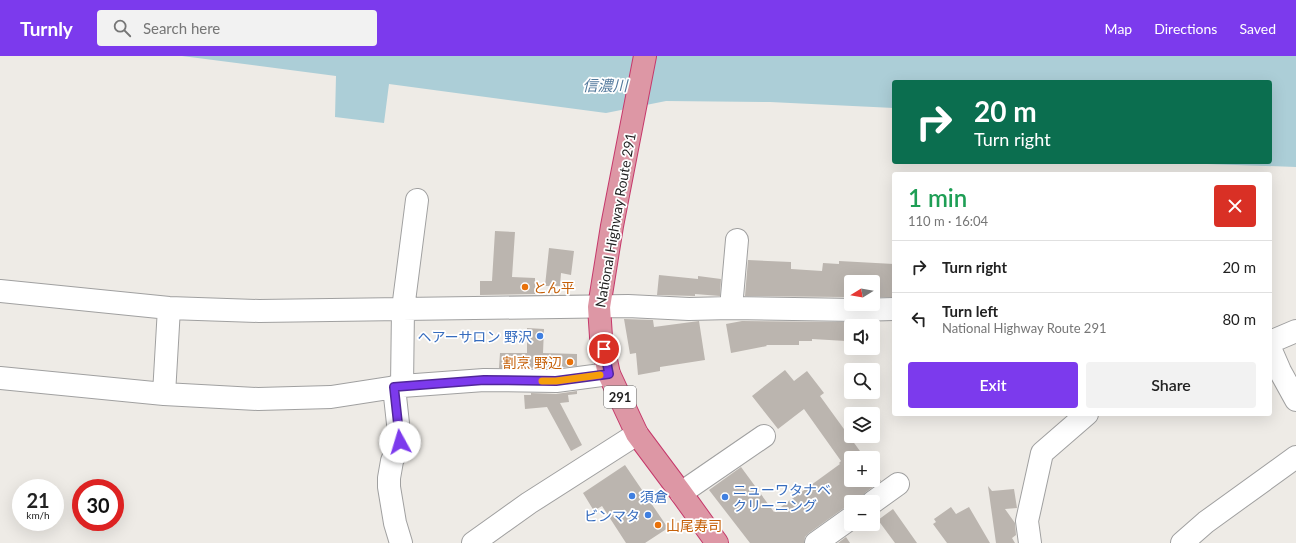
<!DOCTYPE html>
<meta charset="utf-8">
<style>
:root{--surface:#fff;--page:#f2f2f2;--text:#222;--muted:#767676;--line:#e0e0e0;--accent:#7c3aed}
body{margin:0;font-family:Lato,"Noto Sans JP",sans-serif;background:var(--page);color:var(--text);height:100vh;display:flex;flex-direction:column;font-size:15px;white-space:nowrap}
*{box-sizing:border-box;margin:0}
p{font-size:13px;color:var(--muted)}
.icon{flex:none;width:22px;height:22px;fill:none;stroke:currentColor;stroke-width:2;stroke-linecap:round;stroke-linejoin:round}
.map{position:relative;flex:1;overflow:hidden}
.drawer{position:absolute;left:892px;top:116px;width:380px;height:244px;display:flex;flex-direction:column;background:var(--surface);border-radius:4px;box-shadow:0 4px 16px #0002}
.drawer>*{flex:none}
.hud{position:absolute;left:892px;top:24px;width:380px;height:84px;border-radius:4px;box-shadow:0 4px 16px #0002;background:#0b6e4f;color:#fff;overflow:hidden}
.needle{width:26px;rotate:259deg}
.tools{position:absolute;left:844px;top:219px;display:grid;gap:8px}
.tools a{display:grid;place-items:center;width:36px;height:36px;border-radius:4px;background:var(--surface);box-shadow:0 4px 16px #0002;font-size:20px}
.speed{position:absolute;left:12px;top:423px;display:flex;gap:8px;font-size:20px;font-weight:700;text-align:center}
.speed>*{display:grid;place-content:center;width:52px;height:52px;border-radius:50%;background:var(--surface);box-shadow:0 4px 16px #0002;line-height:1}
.speed small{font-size:10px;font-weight:400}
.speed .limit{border:6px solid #d22;background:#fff;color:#111}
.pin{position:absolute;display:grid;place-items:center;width:34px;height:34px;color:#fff;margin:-17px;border:2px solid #fff;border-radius:50%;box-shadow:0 1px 4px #0007}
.me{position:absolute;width:44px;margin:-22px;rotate:354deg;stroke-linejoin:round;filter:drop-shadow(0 0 3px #0008)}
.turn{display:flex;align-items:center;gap:14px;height:84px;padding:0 16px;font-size:18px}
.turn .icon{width:52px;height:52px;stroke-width:2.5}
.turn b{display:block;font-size:28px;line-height:34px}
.round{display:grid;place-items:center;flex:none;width:42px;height:42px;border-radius:4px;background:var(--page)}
.summary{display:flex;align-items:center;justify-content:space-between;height:68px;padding:0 16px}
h1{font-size:24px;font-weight:600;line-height:30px;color:#1e9e55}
.primary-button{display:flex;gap:8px;margin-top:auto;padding:8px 16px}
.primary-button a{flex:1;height:46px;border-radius:4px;background:var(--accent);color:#fff;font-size:16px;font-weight:600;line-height:46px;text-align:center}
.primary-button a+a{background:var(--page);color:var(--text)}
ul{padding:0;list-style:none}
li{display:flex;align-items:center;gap:12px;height:52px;padding:0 16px;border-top:1px solid var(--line)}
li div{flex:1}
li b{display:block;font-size:15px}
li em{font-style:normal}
header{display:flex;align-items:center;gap:24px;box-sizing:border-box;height:56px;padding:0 20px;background:var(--accent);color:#fff}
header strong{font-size:19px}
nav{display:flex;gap:22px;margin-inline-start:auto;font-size:14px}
.search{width:280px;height:36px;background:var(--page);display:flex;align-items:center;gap:10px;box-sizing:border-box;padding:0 14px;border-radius:4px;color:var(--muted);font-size:15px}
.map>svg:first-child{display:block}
.water{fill:#acced7}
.building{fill:#bbb5af}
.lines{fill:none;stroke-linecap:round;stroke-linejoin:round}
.minor-casing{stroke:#a0a0a0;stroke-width:24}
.highway-casing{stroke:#c6396b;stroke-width:24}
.minor{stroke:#fff;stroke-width:22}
.highway{stroke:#dd97a5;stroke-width:22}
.route-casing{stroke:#51269a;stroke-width:10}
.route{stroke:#7c3aed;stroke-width:7}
.slow{stroke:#f59e0b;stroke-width:7}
.food-dot{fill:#e8710a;stroke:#fff;stroke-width:1.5}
.shop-dot{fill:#3f7fe0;stroke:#fff;stroke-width:1.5}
.labels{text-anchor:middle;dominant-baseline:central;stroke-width:3.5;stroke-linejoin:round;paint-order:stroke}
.shield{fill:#fff;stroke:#626262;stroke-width:1}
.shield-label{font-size:13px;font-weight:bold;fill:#1f1f1f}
.street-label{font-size:14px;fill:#1f1f1f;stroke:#fff}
.food-label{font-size:14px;fill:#c56008;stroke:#fff;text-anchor:start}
.shop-label{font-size:14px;fill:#366cbe;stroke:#fff;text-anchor:end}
.water-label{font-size:15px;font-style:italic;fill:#53799c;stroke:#fff}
</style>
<header>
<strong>Turnly</strong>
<div class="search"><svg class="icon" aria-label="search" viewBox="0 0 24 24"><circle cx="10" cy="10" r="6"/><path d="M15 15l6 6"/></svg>Search here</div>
<nav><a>Map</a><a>Directions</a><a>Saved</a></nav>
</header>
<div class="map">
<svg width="1296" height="487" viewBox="0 0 1296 487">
<rect width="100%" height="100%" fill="#eeebe6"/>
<path class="water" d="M182 0H1296V111L1149 106H1270V26H894V52L770 46 666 45 606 57 389 28 384 67 335 61 336 20Z"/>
<path class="building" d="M495 175 515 176 512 221 535 222V238L480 239V225H492Z
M549 192 574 195 571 219 561 217 560 230H545Z
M748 204 791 206V213L822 215 823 207 839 208V205L894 208V241H878L879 228H873V226H847L846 241 745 240Z
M659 219 698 223V220L721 223 720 240 695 238V240L657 239Z
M624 263 653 264 654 271 699 265 705 304 660 311V315L638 319 636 297 630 298Z
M742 265 845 266V268H847L846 285 812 283V285H799V289H766L767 290 731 297 726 268Z
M527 272 544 273 543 297 577 298V310L555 312H499L500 297H527Z
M785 314 794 325 807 315 824 337 820 340 865 402H851V424H873V414L881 425 866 436 861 442 855 446H851V449L844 452 809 477 805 481 804 487H750L709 434 741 411 774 456 840 408 839 407 841 405 804 353 778 373 752 340Z
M577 335V338L568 339 569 346 560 347 582 389 571 395 547 351 525 353 524 339H531V337L556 338Z
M625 409 668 472 645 487H626L602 450 594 455 583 437Z
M988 430 992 435 1014 433 1017 452 1005 453 1015 467 1016 479 1012 482 1015 487H996Z
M951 451 956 458 969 451 990 487H947L933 468 936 466 934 463Z
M893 453 917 487H895L878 464Z
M846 481 850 487H838Z"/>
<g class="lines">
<defs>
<path id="minor" d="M0 235 169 252 259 255 628 250 689 253 731 252 856 254 894 253
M731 252 737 184
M1270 286 1296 275
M1270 292 1280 315 1296 344
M0 322 164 338 258 343 331 341 402 330 484 324 556 325 609 318
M402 330 403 253 417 144
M394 331 400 386 392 405 389 422V431L395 467 401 487
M164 338 169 252
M681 437 764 380
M873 446 898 428
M473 487 529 447 637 378
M816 487 851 462
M1030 487 1027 465 1042 397 1087 358
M1182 487 1206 466 1296 401"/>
<path id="highway" d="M645 0 612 170 599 251 601 281 609 318 637 378 681 437 717 487"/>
</defs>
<use href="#minor" class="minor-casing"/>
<use href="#highway" class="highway-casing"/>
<use href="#minor" class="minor"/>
<use href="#highway" class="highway"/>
</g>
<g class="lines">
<defs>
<path id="route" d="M400 386 394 331 484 324 556 325 609 318 604 293"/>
</defs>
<use href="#route" class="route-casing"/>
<use href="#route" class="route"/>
<path class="slow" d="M542 325H556L600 319"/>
</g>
<g class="food-dot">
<circle cx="525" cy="231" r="4"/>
<circle cx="570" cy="306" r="4"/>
<circle cx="658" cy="469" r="4"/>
</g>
<g class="shop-dot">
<circle cx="540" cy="280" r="4"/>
<circle cx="632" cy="440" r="4"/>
<circle cx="725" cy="441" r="4"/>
<circle cx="648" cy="459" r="4"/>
</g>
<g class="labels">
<rect class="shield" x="604" y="330" width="32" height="22" rx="3"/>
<g class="shield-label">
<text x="620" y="341">291</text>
</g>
<g class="street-label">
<text transform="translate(615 164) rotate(-80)">National Highway Route 291</text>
</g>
<g class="food-label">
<text x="533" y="231">とん平</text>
<text x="562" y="306" text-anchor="end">割烹 野辺</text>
<text x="666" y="469">山尾寿司</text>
</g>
<g class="shop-label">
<text x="532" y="280">ヘアーサロン 野沢</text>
<text x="733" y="433" text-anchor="start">ニューワタナベ<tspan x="733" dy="16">クリーニング</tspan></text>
<text x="640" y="440" text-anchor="start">須倉</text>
<text x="640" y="459">ビンマタ</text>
</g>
<g class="water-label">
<text x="605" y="29">信濃川</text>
</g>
</g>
</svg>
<div class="tools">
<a><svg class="needle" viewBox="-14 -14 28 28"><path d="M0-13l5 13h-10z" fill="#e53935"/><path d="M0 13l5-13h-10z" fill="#767676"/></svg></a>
<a><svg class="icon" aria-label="sound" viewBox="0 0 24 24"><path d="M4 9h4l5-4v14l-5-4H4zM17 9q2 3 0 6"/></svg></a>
<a><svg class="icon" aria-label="search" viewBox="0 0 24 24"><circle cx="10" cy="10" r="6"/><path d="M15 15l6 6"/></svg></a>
<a><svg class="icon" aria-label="layers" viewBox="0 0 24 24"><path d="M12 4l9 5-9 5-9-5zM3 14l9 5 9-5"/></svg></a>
<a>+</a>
<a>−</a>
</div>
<div class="speed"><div>21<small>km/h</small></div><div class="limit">30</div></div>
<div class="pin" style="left:604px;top:293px;background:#d93025"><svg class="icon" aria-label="arrive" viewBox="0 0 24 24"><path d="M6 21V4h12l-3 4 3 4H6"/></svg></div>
<svg class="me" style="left:400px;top:386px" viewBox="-20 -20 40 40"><circle r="19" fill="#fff"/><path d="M0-13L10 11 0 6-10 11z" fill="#7c3aed"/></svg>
<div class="hud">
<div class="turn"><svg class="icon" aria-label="right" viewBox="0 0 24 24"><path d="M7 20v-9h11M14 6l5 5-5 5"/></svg><div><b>20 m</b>Turn right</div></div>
</div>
<section class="drawer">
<div class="summary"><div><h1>1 min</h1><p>110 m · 16:04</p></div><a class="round" style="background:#d93025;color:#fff"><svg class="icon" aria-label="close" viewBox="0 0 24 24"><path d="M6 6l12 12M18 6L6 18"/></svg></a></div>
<ul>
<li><svg class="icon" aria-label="right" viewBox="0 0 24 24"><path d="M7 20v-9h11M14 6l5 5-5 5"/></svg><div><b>Turn right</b></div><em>20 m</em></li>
<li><svg class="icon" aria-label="left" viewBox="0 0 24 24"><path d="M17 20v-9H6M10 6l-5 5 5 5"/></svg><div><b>Turn left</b><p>National Highway Route 291</p></div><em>80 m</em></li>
</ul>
<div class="primary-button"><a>Exit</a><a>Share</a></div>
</section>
</div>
